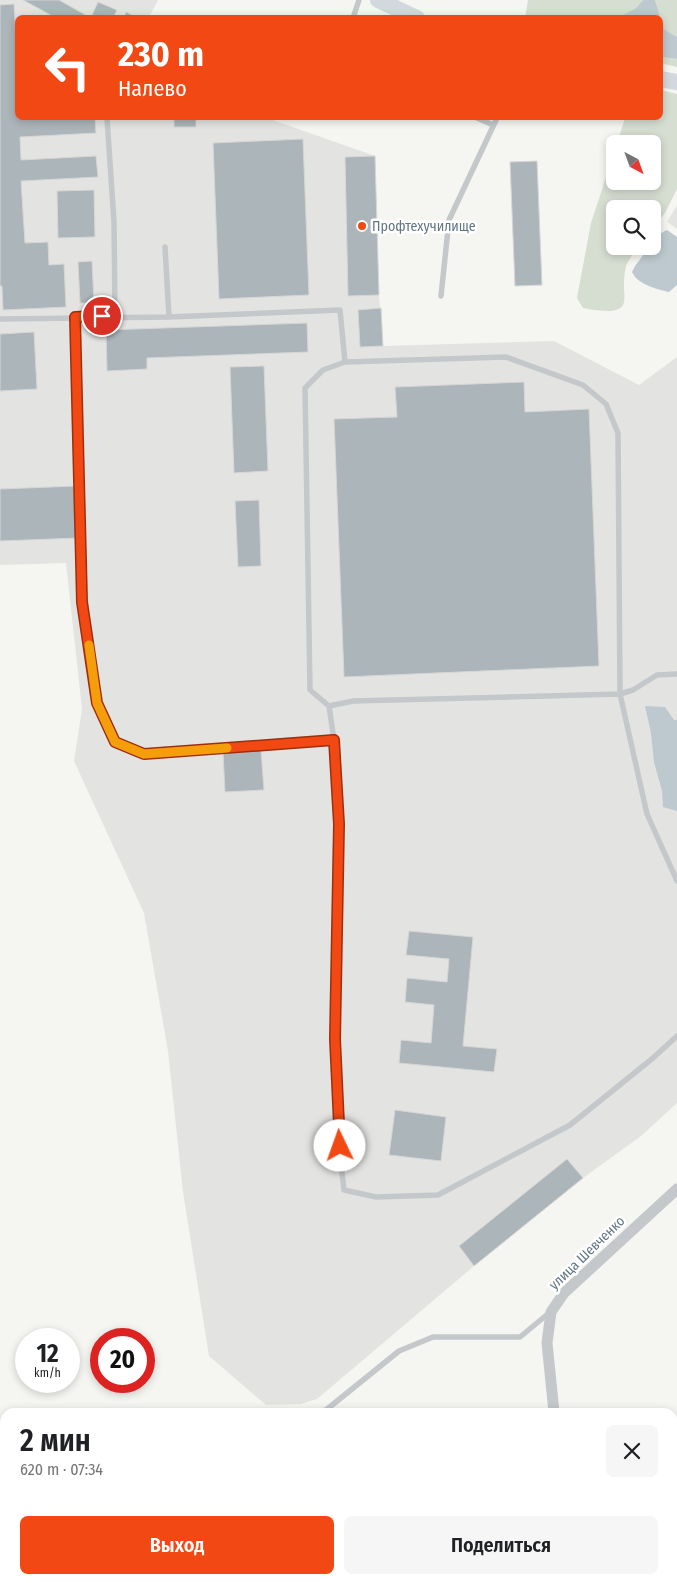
<!DOCTYPE html>
<html lang="ru">
<meta charset="utf-8">
<style>
:root{--surface:#fff;--page:#f6f6f6;--text:#202124;--muted:#757577;--accent:#f24914}
body{margin:0;font-family:"Fira Sans Condensed",sans-serif;background:var(--page);color:var(--text);height:100vh;display:flex;flex-direction:column;font-size:19px;white-space:nowrap}
*{box-sizing:border-box;margin:0}
p{font-size:16px;color:var(--muted)}
.icon{flex:none;width:28px;height:28px;fill:none;stroke:currentColor;stroke-width:2;stroke-linecap:round;stroke-linejoin:round}
.map{position:relative;flex:1;overflow:hidden}
.details{position:absolute;left:0px;top:1408px;width:678px;height:176px;display:flex;flex-direction:column;background:var(--surface);border-radius:15px 15px 0 0;box-shadow:0 2px 8px #0003}
.details>*{flex:none}
.top-card{position:absolute;left:15px;top:15px;width:648px;height:105px;border-radius:8px;box-shadow:0 2px 8px #0003;background:#f24914;color:#fff;overflow:hidden}
.needle{width:32px;rotate:139deg}
.controls{position:absolute;left:606px;top:135px;display:grid;gap:10px}
.controls a{display:grid;place-items:center;width:55px;height:55px;border-radius:8px;background:var(--surface);box-shadow:0 2px 8px #0003;font-size:25px}
.speed{position:absolute;left:15px;top:1328px;display:flex;gap:10px;font-size:25px;font-weight:700;text-align:center}
.speed>*{display:grid;place-content:center;width:65px;height:65px;border-radius:50%;background:var(--surface);box-shadow:0 2px 8px #0003;line-height:1}
.speed small{font-size:12px;font-weight:400}
.speed .limit{border:8px solid #d22;background:#fff;color:#111}
.pin{position:absolute;display:grid;place-items:center;width:42px;height:42px;color:#fff;margin:-21px;border:2px solid #fff;border-radius:50%;box-shadow:0 1px 5px #0007}
.me{position:absolute;width:55px;margin:-28px;rotate:357deg;stroke-linejoin:round;filter:drop-shadow(0 0 4px #0008)}
.turn{display:flex;align-items:center;gap:18px;height:105px;padding:0 20px;font-size:22px}
.turn .icon{width:65px;height:65px;stroke-width:2.5}
.turn b{display:block;font-size:35px;line-height:42px}
.round{display:grid;place-items:center;flex:none;width:52px;height:52px;border-radius:8px;background:var(--page)}
.headline{display:flex;align-items:center;justify-content:space-between;height:85px;padding:0 20px}
h1{font-size:30px;font-weight:600;line-height:38px}
.action{display:flex;gap:10px;margin-top:auto;padding:10px 20px}
.action a{flex:1;height:58px;border-radius:8px;background:var(--accent);color:#fff;font-size:20px;font-weight:600;line-height:58px;text-align:center}
.action a+a{background:var(--page);color:var(--text)}
.map>svg:first-child{display:block}
.built{fill:#e3e4e2}
.green{fill:#d6ddd1}
.water{fill:#bdc9ce}
.building{fill:#acb5ba;stroke:#d6d6d4}
.lines{fill:none;stroke-linecap:round;stroke-linejoin:round}
.lane{stroke:#c4c8cb;stroke-width:5.5}
.street{stroke:#c4c8cb;stroke-width:11}
.secondary{stroke:#d2d8dd;stroke-width:16}
.route-casing{stroke:#9d2f0d;stroke-width:12}
.route{stroke:#f24914;stroke-width:9}
.slow{stroke:#f59e0b;stroke-width:9}
.poi-dot{fill:#f24914;stroke:#fff;stroke-width:2}
.labels{text-anchor:middle;dominant-baseline:central;stroke-width:5;stroke-linejoin:round;paint-order:stroke}
.poi-label{font-size:14px;fill:#617585;stroke:#fff;text-anchor:start}
.street-label{font-size:14px;fill:#617585;stroke:#fff}
</style>
<div class="map">
<svg width="677" height="1583" viewBox="0 0 677 1583">
<rect width="100%" height="100%" fill="#f5f5f1"/>
<path class="built" d="M0 0H158L149 17 18 18V118H267L375 156 379 295 383 346 554 341 639 385 677 357V1103L641 1136 583 1178 474 1266 317 1399 301 1404 266 1405 209 1356 183 1192 168 1051 144 913 74 761 82 709 66 563 0 565Z
M677 205V229L667 222Z"/>
<path class="green" d="M528 0H643L636 8 619 17 525 18Z
M655 0H677V37L664 29Z
M660 57 677 59V67L660 63Z
M660 90 677 94V189L665 213 653 228 652 209H615V246H639C634 252 629 259 626 266 625 271 624 277 624 282 623 296 630 310 610 311 601 311 591 310 583 308L577 298 591 223 615 150V181H652V144H617L625 118H660Z"/>
<path class="water" d="M643 0H655L664 29 677 37V59L660 57V18L619 17 636 8Z
M667 230 677 237V285L669 292C657 289 638 285 632 272L635 266 650 246H652C653 240 661 232 667 230Z
M645 706 665 707 674 720H677V811L663 807 662 791 654 762 651 733Z"/>
<path class="building" d="M23 0H59L91 18H56Z
M98 2 117 10 113 18H97L92 15Z
M14 4 16 36H18V61H16L18 118H95L96 133 20 137 21 160 96 156 98 177 21 181 25 243 48 242 49 265 64 264 66 307 3 310 2 286H0V5Z
M126 12 138 18H124Z
M174 118H196V127H174Z
M303 139 309 295 219 299 213 143Z
M375 156 379 295 348 296 345 157Z
M537 161 542 285 515 286 510 162Z
M94 190 95 237 58 238 57 191Z
M92 261 94 303H80L78 262Z
M381 308 383 346 360 347 358 310Z
M307 323 308 352 147 358V369L107 371 106 330Z
M34 332 37 389 0 391V334Z
M264 366 268 471 234 473 230 367Z
M524 382 525 412 589 409 599 666 344 677 334 419 397 417 395 387Z
M76 486 78 538 0 541V489Z
M259 500 261 566 238 567 235 501Z
M261 750 264 790 225 792 223 752Z
M409 931 473 937 463 1046 497 1049 494 1072 399 1063 401 1040 431 1043 434 1005 405 1002 407 978 447 982 449 959 406 955Z
M395 1110 446 1117 441 1161 389 1155Z
M567 1159 583 1178 474 1266 459 1246Z"/>
<g class="lines">
<path class="lane" d="M353 18 359 0
M107 118 114 222 115 316
M477 118 493 125
M165 247 169 317
M441 296 449 220 497 118
M75 317 82 602 97 703 115 742 144 755 334 740
M0 319 169 317 340 310 345 362 506 357 583 385 606 404 618 433 620 694 647 814 677 881
M345 362 323 370 305 388 310 690 329 706 334 740 339 824 335 1039 341 1164 344 1190 376 1197 438 1195 570 1125 653 1058 677 1036
M329 706 353 701 620 694 633 690 657 675 677 674
M317 1412 326 1410 399 1351 433 1337H520L549 1313
M193 1583V1579"/>
<path class="street" d="M554 1412 547 1343 551 1312 564 1293 677 1189
M569 1579 570 1583"/>
<path class="secondary" d="M378 0 417 18
M660 79 677 82"/>
</g>
<g class="lines">
<defs>
<path id="route" d="M102 316 75 317 82 602 97 703 115 742 144 754 334 740 339 824 335 1039 340 1146"/>
</defs>
<use href="#route" class="route-casing"/>
<use href="#route" class="route"/>
<path class="slow" d="M89 645 97 703 115 742 144 754 227 748"/>
</g>
<circle class="poi-dot" cx="362" cy="226" r="5"/>
<g class="labels">
<g class="poi-label">
<text x="372" y="226">Профтехучилище</text>
</g>
<g class="street-label">
<text transform="translate(587 1253) rotate(-44)">улица Шевченко</text>
</g>
</g>
</svg>
<div class="controls">
<a><svg class="needle" viewBox="-14 -14 28 28"><path d="M0-13l5 13h-10z" fill="#e53935"/><path d="M0 13l5-13h-10z" fill="#757577"/></svg></a>
<a><svg class="icon" aria-label="search" viewBox="0 0 24 24"><circle cx="10" cy="10" r="6"/><path d="M15 15l6 6"/></svg></a>
</div>
<div class="speed"><div>12<small>km/h</small></div><div class="limit">20</div></div>
<div class="pin" style="left:102px;top:316px;background:#d93025"><svg class="icon" aria-label="arrive" viewBox="0 0 24 24"><path d="M6 21V4h12l-3 4 3 4H6"/></svg></div>
<svg class="me" style="left:340px;top:1146px" viewBox="-20 -20 40 40"><circle r="19" fill="#fff"/><path d="M0-13L10 11 0 6-10 11z" fill="#f24914"/></svg>
<div class="top-card">
<div class="turn"><svg class="icon" aria-label="left" viewBox="0 0 24 24"><path d="M17 20v-9H6M10 6l-5 5 5 5"/></svg><div><b>230 m</b>Налево</div></div>
</div>
<section class="details">
<div class="headline"><div><h1>2 мин</h1><p>620 m · 07:34</p></div><a class="round"><svg class="icon" aria-label="close" viewBox="0 0 24 24"><path d="M6 6l12 12M18 6L6 18"/></svg></a></div>
<div class="action"><a>Выход</a><a>Поделиться</a></div>
</section>
</div>
